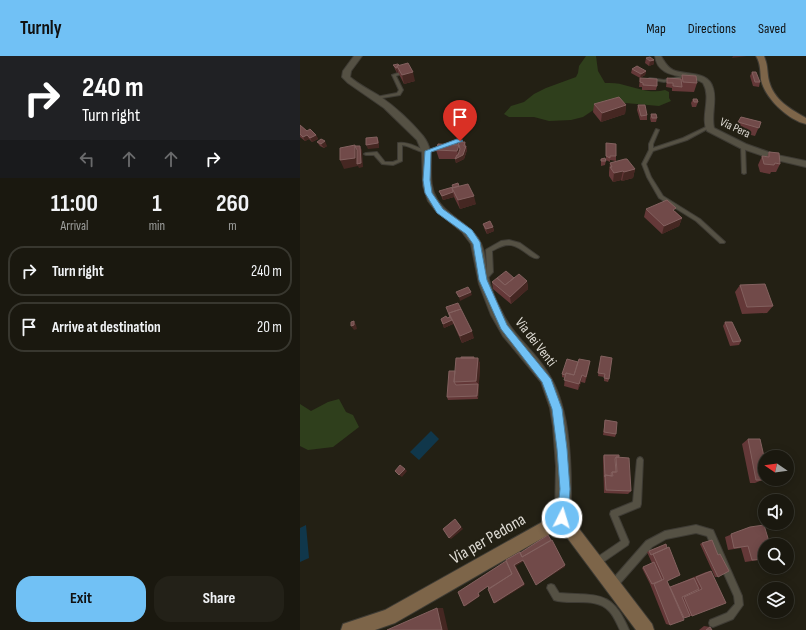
<!DOCTYPE html>
<style>
:root{--surface:#1a180f;--page:#232118;--text:#f1f3f6;--muted:#9fa09e;--line:#38372f;--accent:#71c1f5}
body{margin:0;font-family:"Sofia Sans Condensed",sans-serif;background:var(--page);color:var(--text);height:100vh;display:flex;flex-direction:column;font-size:15px;white-space:nowrap}
*{box-sizing:border-box;margin:0}
p{font-size:13px;color:var(--muted)}
.icon{flex:none;width:22px;height:22px;fill:none;stroke:currentColor;stroke-width:2;stroke-linecap:round;stroke-linejoin:round}
.map{position:relative;flex:1;overflow:hidden}
.sheet{display:flex;flex-direction:column;background:var(--surface);width:300px}
.sheet>*{flex:none}
.banner{background:#202124;color:#fff;overflow:hidden}
.needle{width:26px;rotate:283deg}
.fabs{position:absolute;left:458px;top:394px;display:grid;gap:8px}
.fabs a{display:grid;place-items:center;width:36px;height:36px;border-radius:50%;background:var(--surface);box-shadow:0 2px 10px #0003,0 0 0 1px var(--line);font-size:20px}
.pin{position:absolute;display:grid;place-items:center;width:34px;height:34px;color:#fff;margin:-41px -17px;border-radius:50% 50% 50% 0;rotate:-45deg;box-shadow:0 0 4px #0007}
.pin .icon{rotate:45deg}
.me{position:absolute;width:44px;margin:-22px;rotate:5deg;stroke-linejoin:round;filter:drop-shadow(0 0 3px #0008)}
.turn{display:flex;align-items:center;gap:14px;height:84px;padding:0 16px;font-size:18px}
.turn .icon{width:52px;height:52px;stroke-width:2.5}
.turn b{display:block;font-size:28px;line-height:34px}
.lanes{display:flex;align-items:center;height:38px;padding:0 16px;background:#0003;justify-content:center;gap:20px;direction:ltr}
.lanes .off{opacity:.35}
.eta{display:flex;justify-content:space-evenly;align-items:center;height:68px;text-align:center}
.eta b{font-size:24px;font-weight:700;line-height:28px}
.primary-button{display:flex;gap:8px;margin-top:auto;padding:8px 16px}
.primary-button a{flex:1;height:46px;border-radius:16px;background:var(--accent);color:#111;font-size:16px;font-weight:700;line-height:46px;text-align:center}
.primary-button a+a{background:var(--page);color:var(--text)}
ul{padding:0;list-style:none}
li{display:flex;align-items:center;gap:12px;height:50px;margin:0 8px 6px;padding:0 8px;border:2px solid var(--line);border-radius:16px}
li div{flex:1}
li b{display:block;font-size:15px}
li em{font-style:normal}
header{display:flex;align-items:center;gap:24px;box-sizing:border-box;height:56px;padding:0 20px;background:var(--accent);color:#111}
header strong{font-size:19px}
nav{display:flex;gap:22px;margin-inline-start:auto;font-size:14px}
main{display:flex;flex:1;min-height:0}
.map>svg:first-child{display:block}
.green{fill:#2f3f1c}
.water{fill:#10374b}
.lines{fill:none;stroke-linecap:round;stroke-linejoin:round}
.lane-casing{stroke:#3f3c35;stroke-width:2}
.street-casing{stroke:#3f3c35;stroke-width:2}
.secondary-casing{stroke:#3f3c35;stroke-width:2}
.lane{fill:#555144;fill-rule:evenodd}
.street{fill:#555144;fill-rule:evenodd}
.secondary{fill:#7d6549;fill-rule:evenodd}
.wall{fill:#643838}
.shaded-wall{fill:#452722}
.building{fill:#714a49;stroke:#83615f}
.route{fill:#71c1f5;stroke:#497d9f}
.labels{text-anchor:middle;dominant-baseline:central;stroke-width:4;stroke-linejoin:round;paint-order:stroke}
.far-street-label{font-size:12px;fill:#dfdcd5;stroke:#232014}
.street-label{font-size:14px;fill:#dfdcd5;stroke:#232014}
.near-street-label{font-size:17px;fill:#dfdcd5;stroke:#232014}
</style>
<header>
<strong>Turnly</strong>
<nav><a>Map</a><a>Directions</a><a>Saved</a></nav>
</header>
<main>
<section class="sheet">
<div class="banner">
<div class="turn"><svg class="icon" aria-label="right" viewBox="0 0 24 24"><path d="M7 20v-9h11M14 6l5 5-5 5"/></svg><div><b>240 m</b>Turn right</div></div>
<div class="lanes"><svg class="icon off" aria-label="left" viewBox="0 0 24 24"><path d="M17 20v-9H6M10 6l-5 5 5 5"/></svg><svg class="icon off" aria-label="ahead" viewBox="0 0 24 24"><path d="M12 20V5M6 11l6-6 6 6"/></svg><svg class="icon off" aria-label="ahead" viewBox="0 0 24 24"><path d="M12 20V5M6 11l6-6 6 6"/></svg><svg class="icon" aria-label="right" viewBox="0 0 24 24"><path d="M7 20v-9h11M14 6l5 5-5 5"/></svg></div>
</div>
<div class="eta">
<div><b>11:00</b><p>Arrival</p></div>
<div><b>1</b><p>min</p></div>
<div><b>260</b><p>m</p></div>
</div>
<ul>
<li><svg class="icon" aria-label="right" viewBox="0 0 24 24"><path d="M7 20v-9h11M14 6l5 5-5 5"/></svg><div><b>Turn right</b></div><em>240 m</em></li>
<li><svg class="icon" aria-label="arrive" viewBox="0 0 24 24"><path d="M6 21V4h12l-3 4 3 4H6"/></svg><div><b>Arrive at destination</b></div><em>20 m</em></li>
</ul>
<div class="primary-button"><a>Exit</a><a>Share</a></div>
</section>
<div class="map">
<svg width="506" height="574" viewBox="0 0 506 574">
<rect width="100%" height="100%" fill="#232014"/>
<path class="green" d="M286 0H296L298 15 305 27C311 27 318 27 324 29 337 32 351 38 365 34L369 36V42L371 45 359 50 314 46 301 49 283 61 271 64 249 65 234 61H209L204 58 211 50 224 46 234 38 246 32 276 21 278 17 279 10Z
M39 343 46 356 53 359 59 371 33 391 8 394 0 390V348L11 355 28 346Z"/>
<path class="water" d="M131 375 139 383 119 404 110 396Z
M6 469 9 502 0 506V472Z"/>
<g class="lines">
<defs>
<path id="lane" d="M104 15 107 16 96 20 103 34 100 39 76 43V41L97 37 99 34 92 19Z
M387 19H388V21L364 26 348 23 350 22 364 24Z
M408 70 411 71 387 84 353 95 346 108 351 121 363 140 400 163 424 185 425 186 424 187H420L396 165 359 142 347 121 342 108 349 94V88L356 73 359 74 353 88V92L383 82Z
M160 84H162V86C153 89 132 97 124 96 116 95 110 90 102 89V105L93 109 82 108 74 99H66L64 98 66 97 77 96 85 106H93L98 104V87C110 85 117 93 128 94Z
M441 89H443L445 90 446 117 444 118 442 117Z
M209 184 220 187 238 200 239 201 238 202C234 203 233 201 229 199 214 188 209 185 192 195L193 216 185 225H181L180 223 187 215 186 194 187 193 201 185Z
M340 401 342 402 343 404 341 448 340 451 318 460 329 486 328 489 296 511 293 510 292 507 293 504 321 485 310 458 311 455 333 446 337 404 338 402Z
M396 469 413 474 442 540 443 549 433 563 413 571 410 570 409 567 410 564 427 557 435 548 434 540 407 480 396 477 366 483 352 491 316 532 313 533 310 532 309 529 310 526 346 485 365 475Z
M251 528 254 529 259 537C297 540 312 533 329 574H320C317 568 314 560 309 555 300 545 285 546 273 546 267 546 260 546 254 544L247 532 248 529Z"/>
<path id="street" d="M54 0H62L51 15 50 21C58 28 68 33 78 39 94 50 110 64 123 80 139 100 124 122 137 143 147 160 167 166 178 182 186 194 185 207 188 220 191 232 195 243 201 254 212 279 234 294 248 317 269 349 271 400 271 437 271 447 271 458 267 467L262 469 257 467 255 462 256 410 253 370 250 352 241 326 203 280 191 259 179 228 171 188 162 176 135 154 128 145 123 130 122 96 117 84 84 52 48 27 42 21 43 15Z
M355 0H361C364 5 367 11 373 14 386 20 408 14 413 32 417 45 411 58 414 72L446 88 477 99 506 105V111L472 103 440 92 407 75C400 61 412 42 403 27 388 17 358 25 355 0Z"/>
<path id="secondary" d="M456 0H464L465 3C468 10 467 17 469 25 474 44 490 53 506 62V68C488 64 465 42 461 24 460 16 461 8 456 0Z
M262 455 267 457 352 568 354 574H336L260 472 95 567 75 574H41L43 568 85 554Z"/>
</defs>
<use href="#lane" class="lane-casing"/>
<use href="#street" class="street-casing"/>
<use href="#secondary" class="secondary-casing"/>
<use href="#lane" class="lane"/>
<use href="#street" class="street"/>
<use href="#secondary" class="secondary"/>
</g>
<path class="wall" d="M346 2 354 4V8L349 10 345 7Z
M93 9H99L115 25 104 28 98 16 97 17Z
M332 13 346 15 345 19 340 22 357 30 356 34H342V31H339L340 22 331 17Z
M452 16 460 26 459 31 453 30 450 20Z
M382 19 397 27 394 36 372 35V32L366 31 367 22 381 23Z
M393 43 398 46 396 51H392L391 47Z
M294 48 326 49 325 58 301 66 293 56Z
M338 49 347 59V64H340L337 54Z
M351 58 357 62 356 66H351L350 62Z
M441 61 461 66 455 80 435 75Z
M0 69 7 75 16 79 18 83 12 86 9 83 5 85 0 81Z
M17 86 27 90 24 92 20 90Z
M165 86 167 94 164 103 156 107 155 103H139L136 94Z
M306 87 316 100V105L310 104V106L306 104 305 109 301 110V103L306 104Z
M469 96 480 108 476 116H471L470 118 460 116 458 109 462 100 467 101Z
M310 107 335 113 333 122 322 125 321 124 313 126 309 120V116Z
M152 129 159 130 176 148 160 153 154 141 143 144 139 135 153 131Z
M346 153 375 155 382 162 379 170 362 178 344 161Z
M183 168 193 171 194 175 187 178 184 172Z
M214 222 227 225 228 233 211 248 193 233 192 226Z
M440 229 473 250 467 257 442 258 435 236Z
M146 251 174 282 162 287 153 267V268L144 272 141 263 147 262 150 261Z
M425 266 441 285 439 289 430 290 423 270Z
M301 300 309 323 308 326 304 325V321L298 320Z
M174 302H178L180 308 178 343 148 344 147 341 155 315Z
M289 312 285 327 281 326 278 334 264 330 265 322 262 321V318Z
M305 364 316 378 315 381 303 379Z
M448 383 465 405V414L460 417 462 424 455 427H450L442 388Z
M304 399 319 401 331 435 328 438 304 437 303 401Z
M450 471 465 489V503L445 506 441 492 428 494 425 481Z
M402 487 418 521H415L400 488Z
M366 488 367 525 370 531 406 516 411 515 392 560H390L384 562 370 569 366 568 350 528 342 512 352 507 347 496Z
M404 570 410 571 412 574H399Z"/>
<path class="shaded-wall" d="M433 0H447L432 2Z
M354 4V8L349 10 350 5Z
M96 12H97L98 16 97 17Z
M346 15 345 19 340 22 341 18Z
M113 16 115 25 104 28 102 19Z
M326 49 325 58 301 66 302 57Z
M7 79 9 83 5 85 3 81Z
M16 79 18 83 12 86 10 82Z
M77 81 79 85V92L68 93 66 89Z
M25 85 27 90 24 92 21 88Z
M165 86 167 94 164 103 156 107 155 103 159 101 157 95 159 89 164 90Z
M55 89 58 98 60 90 62 94 63 111 59 112 58 110 44 113 40 104Z
M335 113 333 122 322 125 324 116Z
M323 115 321 124 313 126 314 117Z
M153 136 154 141 143 144 142 140Z
M174 140 176 148 160 153 158 144Z
M382 162 379 170 362 178 364 170Z
M193 171 194 175 187 178 186 173Z
M227 225 228 233 211 248 210 241Z
M171 236 172 239 160 245 159 241Z
M152 264 153 268 144 272 143 268Z
M54 265 56 269 57 273 54 274 51 270Z
M172 275 174 282 162 287 160 280Z
M178 302 180 308 178 343 177 340 178 328 176 325Z
M290 305 289 312 285 327 286 321Z
M282 319 281 326 278 334 279 328Z
M105 413 107 415 102 421 99 419Z
M155 463 163 473 151 483 149 482Z
M223 504 224 505 216 510 225 529 196 547H194L214 509Z
M265 509V511L236 529Z
M188 530H189L179 537 180 540 166 550H164L178 537Z
M137 552H143L148 574H142Z"/>
<path class="building" d="M350 1 354 4 350 5 346 2Z
M108 7 113 16 102 19 97 10Z
M98 8 99 9 97 10V12H96L93 9Z
M337 10 346 15 341 18 332 13Z
M452 16H456L460 26H455Z
M382 19 396 20 397 27 383 26Z
M340 22 357 23V30L343 29V27L340 26Z
M367 22 381 23 382 31 373 30V27H367Z
M319 41 326 49 302 57 294 48Z
M393 43H397L398 46H394Z
M338 49H345L347 59 341 60Z
M351 58H356L357 62H352Z
M441 61 461 66 459 72 438 66Z
M0 69 7 75 10 73 16 79 10 82 7 79 3 81 0 78Z
M77 81 78 87 66 89V82Z
M21 83 25 85 21 88 17 86Z
M159 86H165L164 90H166L163 99 155 103 157 99H158L160 93 159 89H158Z
M306 87 316 88V100H310V102L306 100Z
M138 88 159 89 157 95 136 94Z
M55 89V102L40 104V92Z
M55 90H60L61 107 57 108V94Z
M469 96 479 97 480 108 475 107 474 109 464 108 462 100 469 101Z
M305 102 306 105H301V103Z
M325 103H327L335 113 324 116 323 115 314 117 310 111H312L310 107Z
M158 127 159 130 152 132 153 136 142 140 139 135 153 131 152 129Z
M168 128 174 140 158 144 152 132Z
M367 144 376 152 373 154 382 162 364 170 346 153Z
M190 165 193 171 186 173 183 168Z
M206 215 214 222 205 229 197 222Z
M219 218 227 225 210 241 192 226 197 222 205 229Z
M465 228 473 250 447 251 440 229Z
M168 231 171 236 159 241 156 236Z
M158 247 161 253 149 257 150 261 146 251Z
M161 253 172 275 160 280 149 257Z
M146 260 147 262 150 261 152 264 143 268 141 263Z
M54 265V269L51 270V266Z
M425 266H432L441 285 433 286Z
M301 300 312 302 309 323 304 322 305 318 298 317Z
M161 301H174V302H161Z
M156 302H178L176 325 154 326Z
M267 303 278 306 274 319 266 317 265 319 262 318Z
M279 303 290 305 286 321 282 319 279 328 264 324 266 317 274 319Z
M149 315H155L154 326 156 329 178 328 177 340 147 341Z
M305 364 317 366 316 378 304 376Z
M448 383H460L465 405V413L459 412 462 424H456Z
M304 399H319V401H316L315 403 316 416H312L311 418 312 420 305 419V421Z
M316 401 329 402 331 435 306 434 305 419 313 420 312 416H317Z
M100 409 105 413 99 419 95 415Z
M155 463 161 471 149 482 143 473Z
M464 469 470 489H465V503L452 504 448 490 434 492 431 478 450 471Z
M248 479 251 484 222 501 220 497Z
M252 484 265 509 236 529 223 504 214 509 224 528 194 547 188 533 212 518 206 504 220 496 222 501Z
M412 484 418 499 420 498 429 515 418 521 402 487Z
M366 488 367 492 351 499 349 495Z
M369 491 380 519 367 525 384 564 370 569 354 528 364 523 353 498Z
M206 505 212 518 189 533 188 530 178 537 179 540 164 550 158 536Z
M354 506 362 524 352 528 343 511Z
M411 515 426 547 392 560 384 541 402 533 396 521Z
M394 522 399 533 382 541 390 560 384 562 370 531Z
M137 552 142 574H87Z
M410 571 412 574H406Z"/>
<path class="route" d="M157 83 163 85 131 96 130 124 132 137 143 153 172 174 180 186 187 224 207 269 251 323 262 353 267 393 270 433 268 462 266 466 262 467 258 466 257 462 260 433 257 393 252 353 242 326 201 273 179 224 173 188 166 178 137 157 125 137 123 124 125 95Z"/>
<g class="labels">
<g class="far-street-label">
<text transform="translate(435 72) rotate(25)">Via Pera</text>
</g>
<g class="street-label">
<text transform="translate(236 286) rotate(52)">Via dei Venti</text>
</g>
<g class="near-street-label">
<text transform="translate(188 483) rotate(-30)">Via per Pedona</text>
</g>
</g>
</svg>
<div class="fabs">
<a><svg class="needle" viewBox="-14 -14 28 28"><path d="M0-13l5 13h-10z" fill="#e53935"/><path d="M0 13l5-13h-10z" fill="#9fa09e"/></svg></a>
<a><svg class="icon" aria-label="sound" viewBox="0 0 24 24"><path d="M4 9h4l5-4v14l-5-4H4zM17 9q2 3 0 6"/></svg></a>
<a><svg class="icon" aria-label="search" viewBox="0 0 24 24"><circle cx="10" cy="10" r="6"/><path d="M15 15l6 6"/></svg></a>
<a><svg class="icon" aria-label="layers" viewBox="0 0 24 24"><path d="M12 4l9 5-9 5-9-5zM3 14l9 5 9-5"/></svg></a>
</div>
<div class="pin" style="left:160px;top:85px;background:#d93025"><svg class="icon" aria-label="arrive" viewBox="0 0 24 24"><path d="M6 21V4h12l-3 4 3 4H6"/></svg></div>
<svg class="me" style="left:262px;top:462px" viewBox="-20 -20 40 40"><circle r="17" fill="#71c1f5" stroke="#fff" stroke-width="3"/><path d="M0-11L8 9 0 5-8 9z" fill="#fff"/></svg>
</div>
</main>
